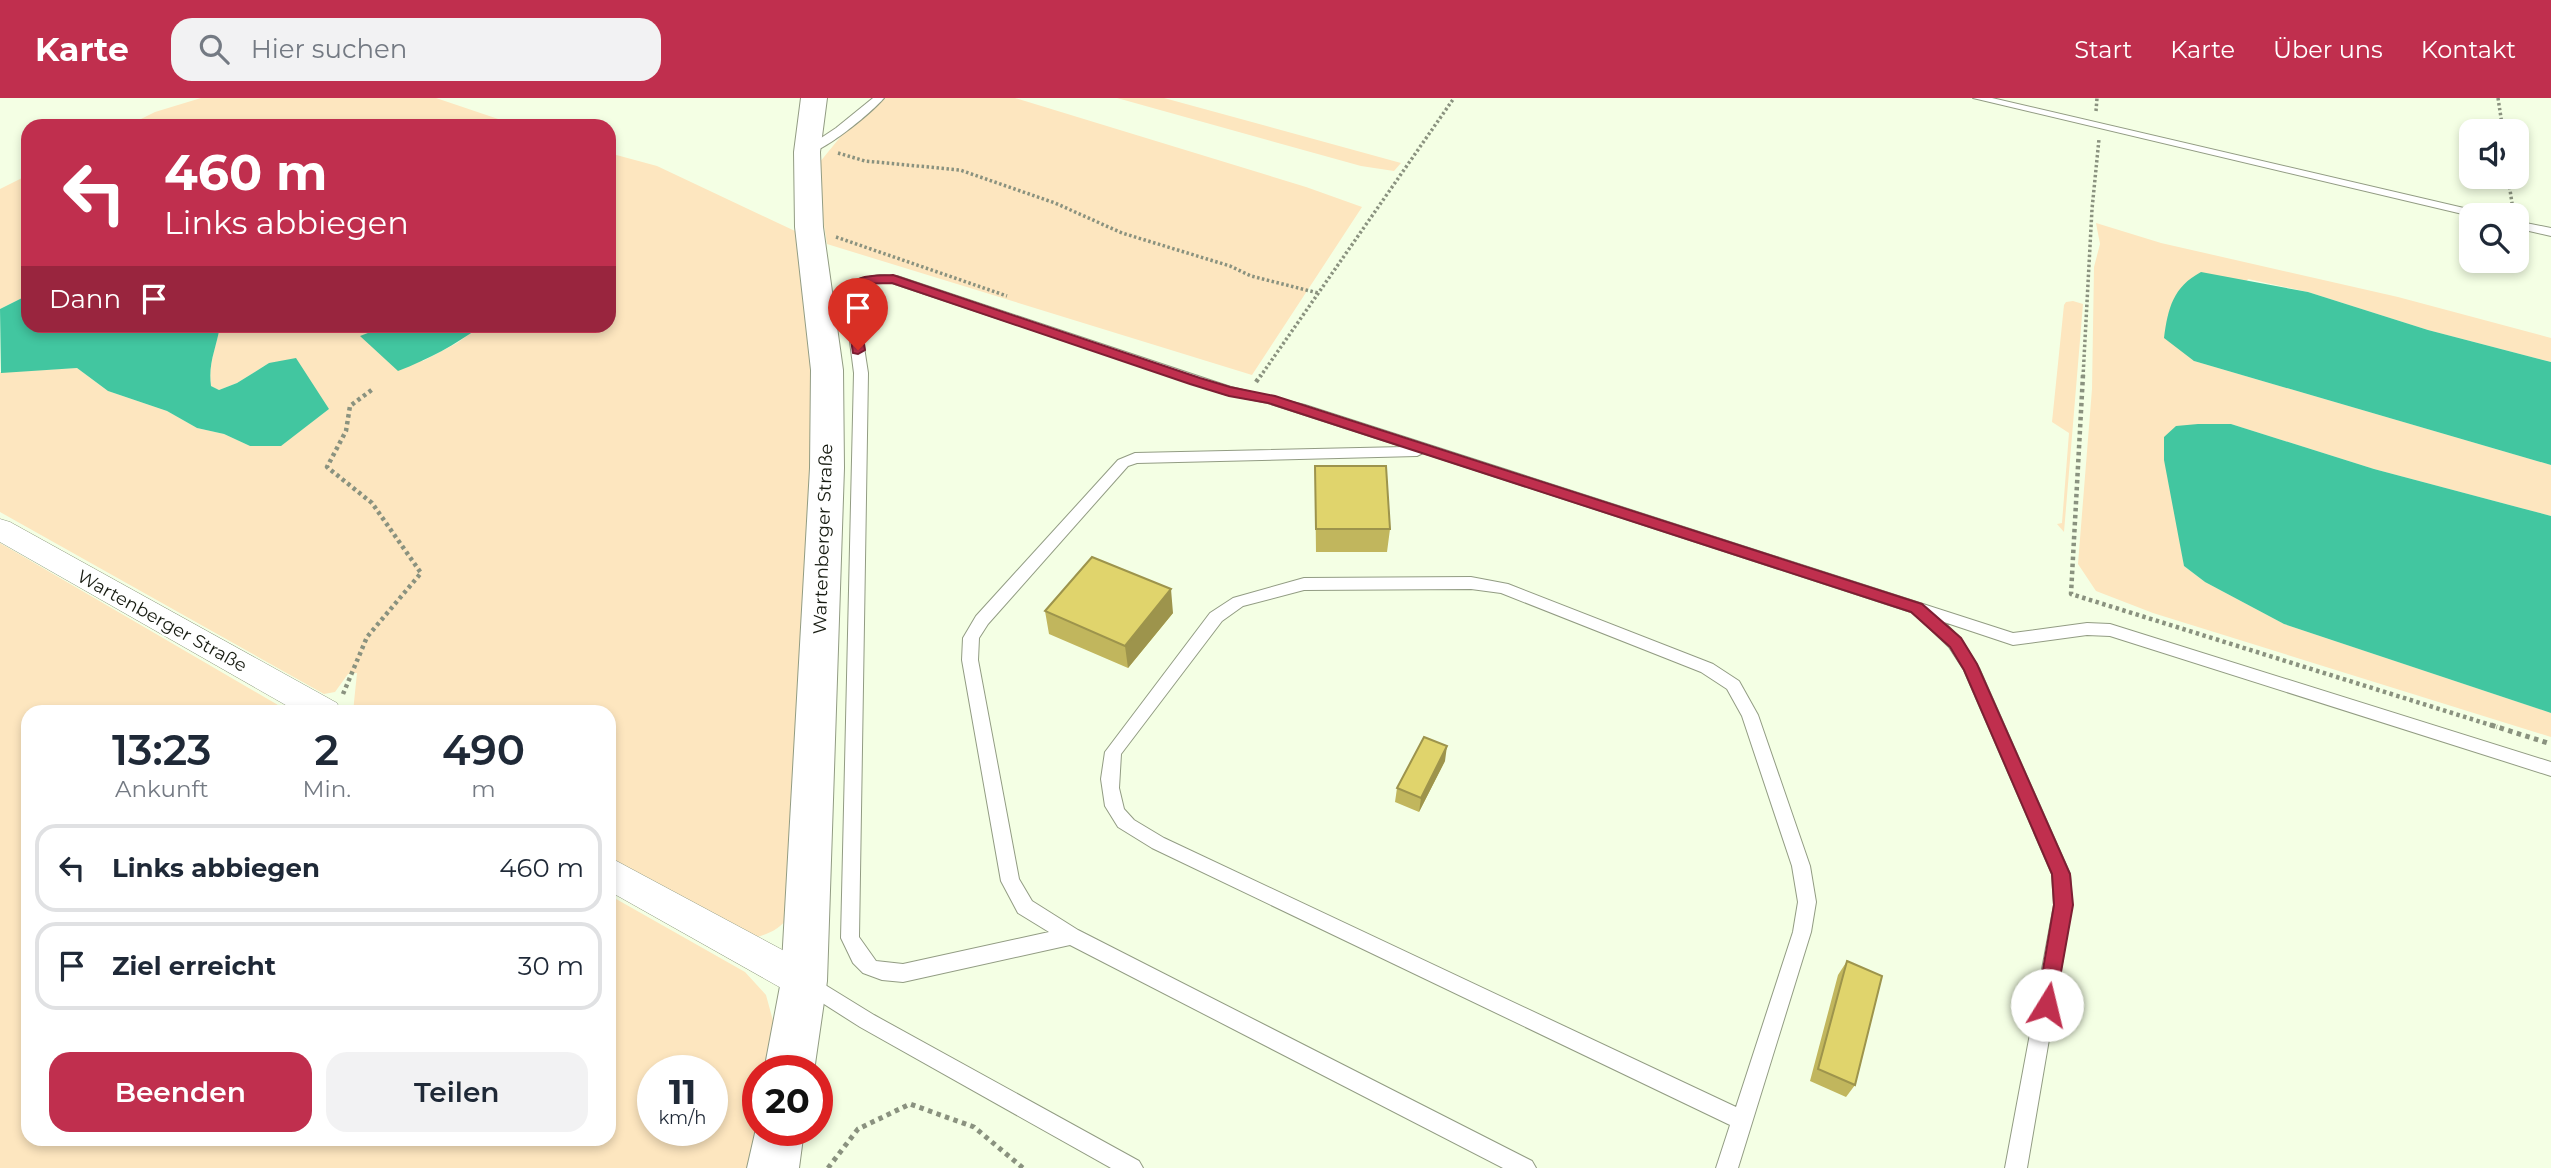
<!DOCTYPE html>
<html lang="de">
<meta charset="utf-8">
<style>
:root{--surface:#fff;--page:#f2f2f3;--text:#1f2937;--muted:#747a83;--line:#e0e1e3;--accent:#c02f4e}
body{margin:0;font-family:Montserrat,sans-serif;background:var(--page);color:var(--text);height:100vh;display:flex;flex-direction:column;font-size:26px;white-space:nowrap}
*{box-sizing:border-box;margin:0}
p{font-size:23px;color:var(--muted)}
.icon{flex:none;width:38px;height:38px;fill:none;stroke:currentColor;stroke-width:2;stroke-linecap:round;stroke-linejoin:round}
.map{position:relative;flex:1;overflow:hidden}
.side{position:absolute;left:21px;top:607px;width:595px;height:441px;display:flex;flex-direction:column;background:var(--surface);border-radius:21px;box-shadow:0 4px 10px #0003}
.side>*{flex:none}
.top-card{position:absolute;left:21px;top:21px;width:595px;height:214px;border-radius:21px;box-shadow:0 4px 10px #0003;background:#c02f4e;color:#fff;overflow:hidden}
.tools{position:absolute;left:2459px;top:21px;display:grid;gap:14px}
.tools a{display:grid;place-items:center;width:70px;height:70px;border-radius:14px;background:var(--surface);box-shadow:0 4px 10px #0003;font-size:35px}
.speed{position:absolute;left:637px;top:957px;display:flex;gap:14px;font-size:35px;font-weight:700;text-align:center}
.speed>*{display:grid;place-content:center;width:91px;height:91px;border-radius:50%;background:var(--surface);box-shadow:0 4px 10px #0003;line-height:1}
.speed small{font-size:18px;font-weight:400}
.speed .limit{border:10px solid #d22;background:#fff;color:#111}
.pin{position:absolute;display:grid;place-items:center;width:60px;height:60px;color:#fff;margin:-72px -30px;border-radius:50% 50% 50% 0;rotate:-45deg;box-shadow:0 0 7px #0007}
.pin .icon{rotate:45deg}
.me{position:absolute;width:77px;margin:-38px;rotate:9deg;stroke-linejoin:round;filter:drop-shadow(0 0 5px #0008)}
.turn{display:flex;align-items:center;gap:24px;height:147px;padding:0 28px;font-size:32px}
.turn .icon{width:91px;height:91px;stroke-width:2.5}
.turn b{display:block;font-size:49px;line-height:60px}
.then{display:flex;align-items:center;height:66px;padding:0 28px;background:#0003;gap:14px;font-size:26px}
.eta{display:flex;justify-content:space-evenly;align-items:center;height:119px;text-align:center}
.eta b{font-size:42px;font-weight:600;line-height:49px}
.action{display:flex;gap:14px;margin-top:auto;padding:14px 28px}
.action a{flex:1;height:80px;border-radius:21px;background:var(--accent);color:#fff;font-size:28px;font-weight:600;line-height:80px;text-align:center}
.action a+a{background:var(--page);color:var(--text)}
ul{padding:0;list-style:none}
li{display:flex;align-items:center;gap:21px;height:88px;margin:0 14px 10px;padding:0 14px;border:4px solid var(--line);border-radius:21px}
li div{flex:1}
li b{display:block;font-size:26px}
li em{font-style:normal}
header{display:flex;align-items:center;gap:42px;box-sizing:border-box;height:98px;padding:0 35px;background:var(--accent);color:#fff}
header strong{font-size:33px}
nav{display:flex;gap:38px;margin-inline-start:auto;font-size:24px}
.search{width:490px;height:63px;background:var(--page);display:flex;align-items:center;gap:18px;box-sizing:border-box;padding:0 24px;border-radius:21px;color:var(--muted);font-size:26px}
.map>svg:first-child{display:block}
.green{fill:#fde6bf;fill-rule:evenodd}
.water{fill:#42c6a0}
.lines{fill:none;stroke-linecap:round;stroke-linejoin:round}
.lane-casing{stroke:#929c83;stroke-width:2}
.street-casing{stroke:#929c83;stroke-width:1}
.secondary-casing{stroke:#929c83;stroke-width:2}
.path-far2{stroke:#8a927f;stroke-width:3.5;stroke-dasharray:2.5 2.5;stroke-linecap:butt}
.path-far1{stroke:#8a927f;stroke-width:4.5;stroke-dasharray:3.5 3.5;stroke-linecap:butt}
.path{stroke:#8a927f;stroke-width:5;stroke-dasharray:4.5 4.5;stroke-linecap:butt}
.lane{fill:#fff;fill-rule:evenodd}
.street{fill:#fff;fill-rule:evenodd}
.secondary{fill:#fff;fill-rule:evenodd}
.wall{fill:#c1b65d}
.shaded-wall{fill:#9d944c}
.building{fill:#e0d46c;stroke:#9d944c;stroke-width:2}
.route{fill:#c02f4e;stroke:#7d1f33;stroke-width:2}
.labels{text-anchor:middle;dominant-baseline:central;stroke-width:5;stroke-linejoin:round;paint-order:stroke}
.street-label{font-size:18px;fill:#161a10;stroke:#fff}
</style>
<header>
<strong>Karte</strong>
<div class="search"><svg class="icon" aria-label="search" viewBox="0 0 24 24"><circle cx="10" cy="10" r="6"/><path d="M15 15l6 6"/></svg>Hier suchen</div>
<nav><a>Start</a><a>Karte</a><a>Über uns</a><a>Kontakt</a></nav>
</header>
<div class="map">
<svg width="2551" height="1070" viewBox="0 0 2551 1070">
<rect width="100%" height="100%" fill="#f4ffe4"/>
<path class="green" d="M201 0H436L519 28H127L155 14Z
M885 0H1015L1306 89 1362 109 1252 277 827 146 815 70 846 32Z
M1117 0H1164L1401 65 1394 73 1361 68Z
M609 55 657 68 795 133 815 307 789 818C781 830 771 835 757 839L609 759V614H353L357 575 348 576 335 594 324 596 0 414V274L77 270 108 293 167 313 197 330 224 336 250 348H280L329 311 269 265 237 285 219 292 211 288C208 263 216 252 220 228H386L381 229 423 263 457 245 481 228H609Z
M28 77V197L0 211V91Z
M2096 125 2161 145 2398 199 2551 240V264L2428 232 2308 194 2248 181 2194 263 2551 367V418L2374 371 2231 326 2178 429 2184 468 2205 484 2284 526 2551 615V639L2153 515 2096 493 2078 466 2092 291 2094 169 2100 146Z
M2073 203 2083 206 2064 434 2057 426 2062 425 2069 335 2052 324 2064 207 2066 204Z
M0 445 290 614H28V1041H609V797L745 874 766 897 772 919 777 937 773 973H758L756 1070H0ZM653 973H712V1032H653Z"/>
<path class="water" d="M2201 174 2308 194 2428 232 2551 264V367L2194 263 2164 240C2168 210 2173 189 2201 174Z
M28 197V228H220C216 252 208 264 211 288L219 292 237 285 269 265 296 260 329 311 281 348H250L224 336 197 330 167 313 108 293 77 270 1 275 0 211Z
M386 228H481C455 247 429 261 398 273L360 238Z
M2198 326H2231L2374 371 2551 418V615L2284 526 2205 484 2184 468 2164 362V339L2176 328Z"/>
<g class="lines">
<defs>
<path id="lane" d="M873 0H884C872 14 820 58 803 56V52L836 30Z
M1973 0H1992L2481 114 2487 117 2471 118Z
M2516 123 2551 130V138L2516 130Z
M880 177 897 178 1231 289 1305 307 2013 535 2087 525 2110 526 2551 664V678L2110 538 2087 537 2013 547 1944 524 1961 541 1979 570 2070 776 2072 807 2027 1070H2005L2054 807 2052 776 1964 572 1949 549 1921 522 1920 517 1423 355 1417 358 1137 365 1128 368 988 526 979 540 978 562 1019 781 1032 803 1078 832 1532 1063 1536 1070H1503L1070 847 903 884 882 882 863 875 853 865 841 840 854 275 844 197 858 181ZM874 184 892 185 1224 296 1268 305 1404 349 1135 355 1118 362 976 518 963 540 962 562 1001 783 1018 815 1049 834 903 866 876 863 859 839 868 275 856 197 862 189Z
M1471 479 1508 486 1713 566 1739 583 1758 617 1810 768 1816 804 1811 834 1738 1070H1716L1730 1027 1152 750 1118 729 1105 708 1101 681 1105 654 1210 515 1233 500 1304 480ZM1471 491 1501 495 1701 574 1727 591 1742 618 1792 768 1798 804 1793 834 1736 1009 1164 740 1134 722 1124 711 1119 690 1121 656 1222 523 1243 508 1304 492Z
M809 877 874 917 1139 1063 1143 1070H1111L860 929 802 892 799 886 802 880Z"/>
<path id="street" d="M0 421 10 424 337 605 341 614H298L0 444Z
M609 759 818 871 823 883 818 895 804 901 790 895 609 793Z"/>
<path id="secondary" d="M801 0H827L820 54 823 129 843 272 844 370 827 883 814 973H764L781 883 810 370 811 272 795 129 794 54Z
M758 1022V1032H804L799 1070H747Z"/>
</defs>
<use href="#lane" class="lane-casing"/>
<use href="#street" class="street-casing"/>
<use href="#secondary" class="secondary-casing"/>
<path class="path-far2" d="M2498 0 2503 33
M2096 13 2097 0
M838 55 865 63 960 72 1055 105 1122 135 1230 168 1251 178 1318 195
M2508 79 2512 105 2509 113
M836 139 1007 198
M1260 279 1454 0
M2083 279 2092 111 2099 41"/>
<path class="path-far1" d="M2083 277 2071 496 2497 629
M1256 284 1261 277
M343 596 367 539 421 475 372 405 327 369 346 333 350 308 373 291"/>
<path class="path" d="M2491 627 2551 646
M828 1070 858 1031 910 1006 974 1029 1023 1070"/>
<use href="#lane" class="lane"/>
<use href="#street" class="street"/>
<use href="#secondary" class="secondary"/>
</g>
<path class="wall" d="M1315 368 1390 431 1387 454H1316Z
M1045 513 1173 515 1128 570 1049 536Z
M1445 663 1419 714 1395 704 1397 690Z
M1847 863 1855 987 1846 999 1810 983 1838 877Z"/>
<path class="shaded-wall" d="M1171 491 1173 515 1128 570 1125 548Z
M1447 648 1445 663 1419 714 1421 700Z"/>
<path class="building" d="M1315 368H1386L1390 431H1316Z
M1092 459 1171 491 1125 548 1045 513Z
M1424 639 1447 648 1421 700 1397 690Z
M1847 863 1882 878 1855 987 1818 971Z"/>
<path class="route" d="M893 177 1200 280 1230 289 1275 298 1922 506 1961 540 1977 566 2070 776 2073 807 2054 913 2047 916 2040 913 2037 907 2054 807 2052 776 1964 572 1950 549 1911 514 1268 305 1229 298 1190 286 892 185C878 186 862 182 856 197L865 252 858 256 853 255 844 197C853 175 872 178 893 177Z"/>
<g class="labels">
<g class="street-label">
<text transform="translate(823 441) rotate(-88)">Wartenberger Straße</text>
<text transform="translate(162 523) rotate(29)">Wartenberger Straße</text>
</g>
</g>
</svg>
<div class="tools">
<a><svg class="icon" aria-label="sound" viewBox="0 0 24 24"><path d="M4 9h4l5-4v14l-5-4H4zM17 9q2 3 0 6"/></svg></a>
<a><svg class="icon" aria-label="search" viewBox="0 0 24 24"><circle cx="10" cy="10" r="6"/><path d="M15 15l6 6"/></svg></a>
</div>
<div class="speed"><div>11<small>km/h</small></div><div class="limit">20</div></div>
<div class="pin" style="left:858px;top:252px;background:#d93025"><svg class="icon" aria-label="arrive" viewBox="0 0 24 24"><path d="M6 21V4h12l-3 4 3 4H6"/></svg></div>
<svg class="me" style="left:2047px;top:907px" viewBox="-20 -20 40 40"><circle r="19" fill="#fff"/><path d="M0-13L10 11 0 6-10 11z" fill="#c02f4e"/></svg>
<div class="top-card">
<div class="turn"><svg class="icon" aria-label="left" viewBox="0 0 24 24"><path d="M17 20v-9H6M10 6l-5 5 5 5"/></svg><div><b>460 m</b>Links abbiegen</div></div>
<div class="then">Dann<svg class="icon" aria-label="arrive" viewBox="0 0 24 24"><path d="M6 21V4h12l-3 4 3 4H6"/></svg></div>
</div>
<section class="side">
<div class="eta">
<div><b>13:23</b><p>Ankunft</p></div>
<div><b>2</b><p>Min.</p></div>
<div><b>490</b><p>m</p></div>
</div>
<ul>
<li><svg class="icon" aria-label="left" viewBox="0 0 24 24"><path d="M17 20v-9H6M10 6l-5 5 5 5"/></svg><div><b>Links abbiegen</b></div><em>460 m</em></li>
<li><svg class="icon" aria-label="arrive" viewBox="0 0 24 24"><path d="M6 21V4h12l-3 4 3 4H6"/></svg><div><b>Ziel erreicht</b></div><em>30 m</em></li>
</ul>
<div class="action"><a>Beenden</a><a>Teilen</a></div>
</section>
</div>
